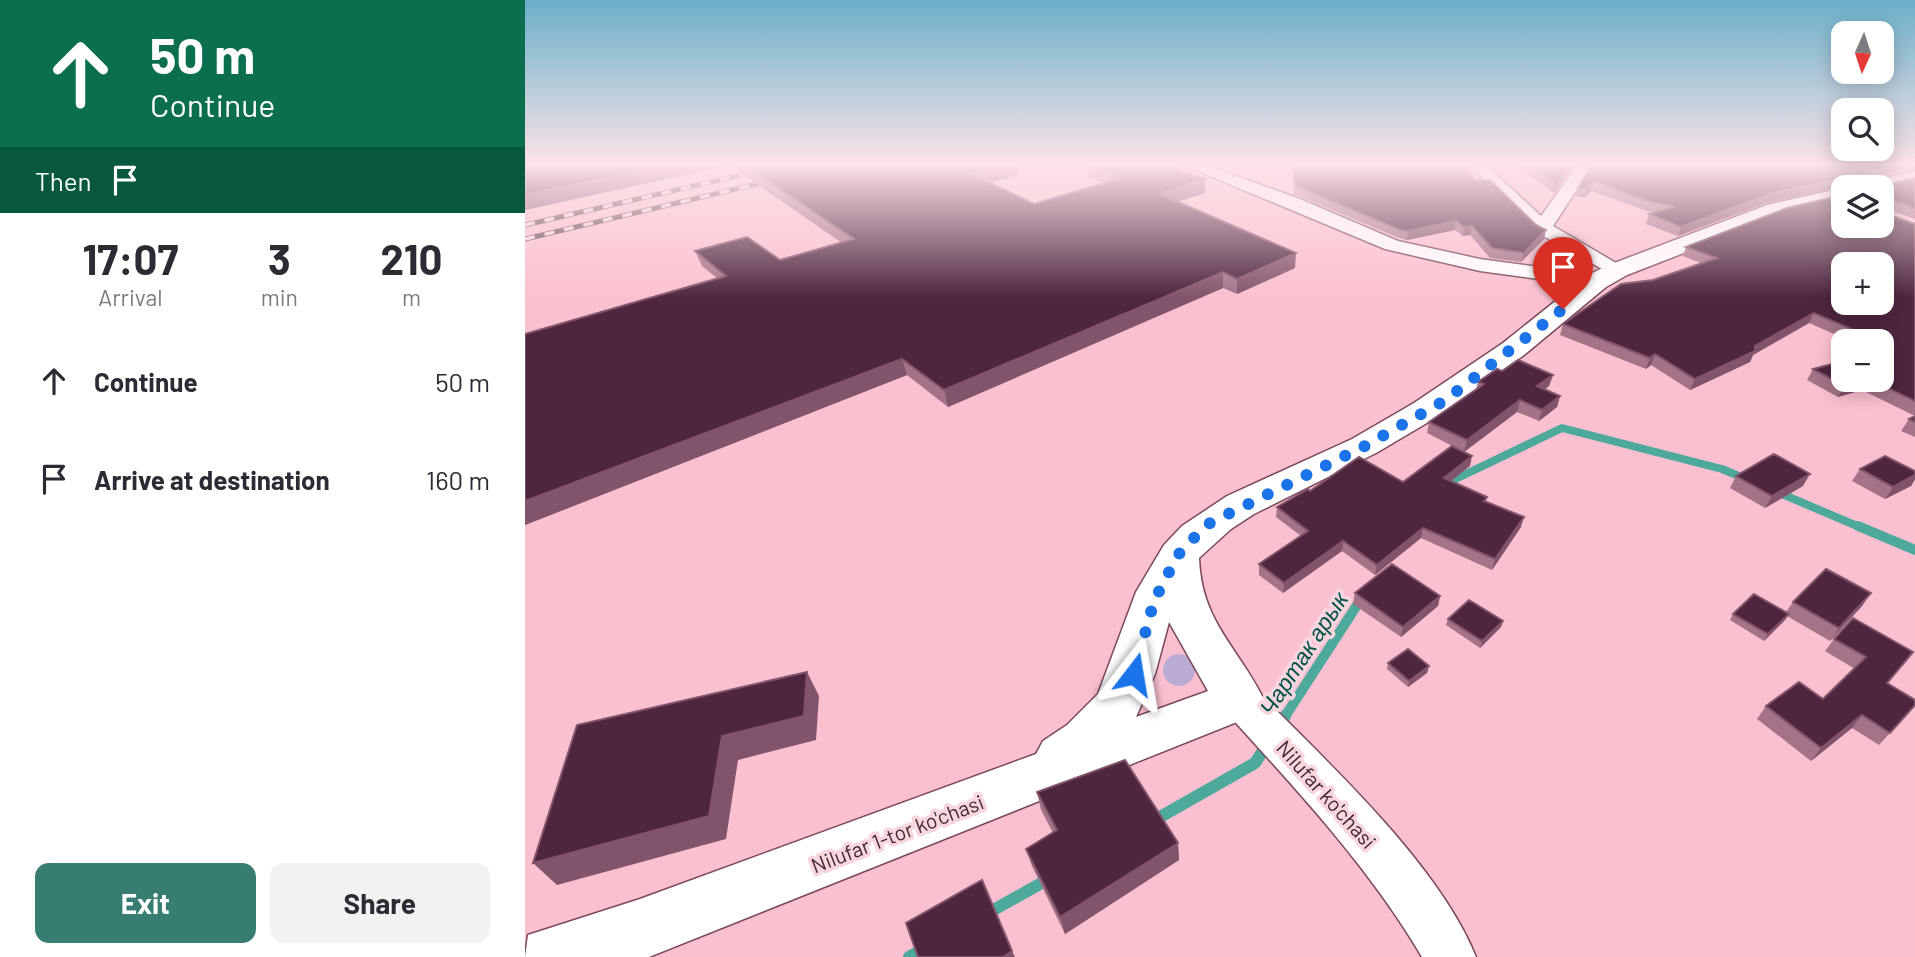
<!DOCTYPE html>
<meta charset="utf-8">
<style>
:root{--surface:#fff;--page:#f2f2f3;--text:#2b2b33;--muted:#7c7c81;--accent:#387d72}
body{margin:0;font-family:Barlow,sans-serif;background:var(--page);color:var(--text);height:100vh;display:flex;flex-direction:column;font-size:26px;white-space:nowrap}
*{box-sizing:border-box;margin:0}
p{font-size:23px;color:var(--muted)}
.icon{flex:none;width:38px;height:38px;fill:none;stroke:currentColor;stroke-width:2;stroke-linecap:round;stroke-linejoin:round}
.map{position:relative;flex:1;overflow:hidden}
.side{display:flex;flex-direction:column;background:var(--surface);width:525px}
.side>*{flex:none}
.banner{background:#0b6e4f;color:#fff;overflow:hidden}
.needle{width:46px;rotate:183deg}
.fabs{position:absolute;left:1306px;top:21px;display:grid;gap:14px}
.fabs a{display:grid;place-items:center;width:63px;height:63px;border-radius:14px;background:var(--surface);box-shadow:0 4px 18px #0003;font-size:35px}
.pin{position:absolute;display:grid;place-items:center;width:60px;height:60px;color:#fff;margin:-72px -30px;border-radius:50% 50% 50% 0;rotate:-45deg;box-shadow:0 0 7px #0007}
.pin .icon{rotate:45deg}
.me{position:absolute;width:77px;margin:-38px;rotate:14deg;stroke-linejoin:round;filter:drop-shadow(0 0 5px #0008)}
.turn{display:flex;align-items:center;gap:24px;height:147px;padding:0 35px;font-size:32px}
.turn .icon{width:91px;height:91px;stroke-width:2.5}
.turn b{display:block;font-size:49px;line-height:60px}
.then{display:flex;align-items:center;height:66px;padding:0 35px;background:#0003;gap:14px;font-size:26px}
.eta{display:flex;justify-content:space-evenly;align-items:center;height:119px;text-align:center}
.eta b{font-size:42px;font-weight:700;line-height:49px}
.primary-button{display:flex;gap:14px;margin-top:auto;padding:14px 35px}
.primary-button a{flex:1;height:80px;border-radius:14px;background:var(--accent);color:#fff;font-size:28px;font-weight:700;line-height:80px;text-align:center}
.primary-button a+a{background:var(--page);color:var(--text)}
ul{padding:0;list-style:none}
li{display:flex;align-items:center;gap:21px;height:98px;padding:0 35px}
li div{flex:1}
li b{display:block;font-size:26px}
li em{font-style:normal}
main{display:flex;flex:1;min-height:0}
.map>svg:first-child{display:block}
.green{fill:#bbacd5}
.lines{fill:none;stroke-linecap:round;stroke-linejoin:round}
.stream-far2{stroke:#4da99b;stroke-width:8}
.stream-far1{stroke:#4da99b;stroke-width:10}
.stream{stroke:#4da99b;stroke-width:12}
.minor-casing{stroke:#7b4958;stroke-width:3}
.tertiary-casing{stroke:#7b4958;stroke-width:3}
.minor{fill:#fff;fill-rule:evenodd}
.tertiary{fill:#fff;fill-rule:evenodd}
.rail-casing{stroke:#5e4148;stroke-width:5}
.rail{stroke:#f9d5de;stroke-width:3.5;stroke-dasharray:10;stroke-linecap:butt}
.wall{fill:#a47388}
.shaded-wall{fill:#82546b}
.building{fill:#4e2640;stroke:#82546b;stroke-width:2;fill-rule:evenodd}
.route{stroke:#1a73e8;stroke-width:12;stroke-dasharray:0 21.6}
.labels{text-anchor:middle;dominant-baseline:central;stroke-width:7;stroke-linejoin:round;paint-order:stroke}
.near-street-label{font-size:21px;fill:#40292f;stroke:#f9d5de}
.near-water-label{font-size:23px;font-style:italic;fill:#00544a;stroke:#f9d5de}
</style>
<main>
<section class="side">
<div class="banner">
<div class="turn"><svg class="icon" aria-label="ahead" viewBox="0 0 24 24"><path d="M12 20V5M6 11l6-6 6 6"/></svg><div><b>50 m</b>Continue</div></div>
<div class="then">Then<svg class="icon" aria-label="arrive" viewBox="0 0 24 24"><path d="M6 21V4h12l-3 4 3 4H6"/></svg></div>
</div>
<div class="eta">
<div><b>17:07</b><p>Arrival</p></div>
<div><b>3</b><p>min</p></div>
<div><b>210</b><p>m</p></div>
</div>
<ul>
<li><svg class="icon" aria-label="ahead" viewBox="0 0 24 24"><path d="M12 20V5M6 11l6-6 6 6"/></svg><div><b>Continue</b></div><em>50 m</em></li>
<li><svg class="icon" aria-label="arrive" viewBox="0 0 24 24"><path d="M6 21V4h12l-3 4 3 4H6"/></svg><div><b>Arrive at destination</b></div><em>160 m</em></li>
</ul>
<div class="primary-button"><a>Exit</a><a>Share</a></div>
</section>
<div class="map">
<svg width="1390" height="957" viewBox="0 0 1390 957">
<rect width="100%" height="100%" fill="#fbc0cf"/>
<path class="green" d="M638 670a16 16 0 1 1 32 0a16 16 0 1 1-32 0Z"/>
<g class="lines">
<path class="stream-far2" d="M918 485 1037 428 1197 469 1221 479
M1252 492 1337 528"/>
<path class="stream-far1" d="M1333 526 1390 550
M759 718 836 599"/>
<path class="stream" d="M754 726 760 716
M628 821 730 763 743 743
M463 913 522 880
M384 957 400 948"/>
<defs>
<path id="minor" d="M656 164H678L775 199 873 241 955 259 1072 275 1082 281 1072 287 955 271 860 249Z
M943 164H960L1016 216 1053 164H1069L1028 226 1103 270 1093 276 1086 274 1011 232Z
M715 683 729 688C801 761 913 863 951 957H897C844 867 771 789 701 712L695 700 701 688Z"/>
<path id="tertiary" d="M1390 171V183L1356 191V187H1336L1339 183Z
M1318 188V200L1257 215 1102 275 1081 287 999 355 912 417 851 453 729 514 706 529 674 558C676 622 714 648 739 700L732 714 124 957H0L3 935 115 899 511 754 518 741 542 725 573 694 611 592 639 545 657 526 702 496 827 439 889 403 978 343 1063 275 1084 265 1242 205ZM644 622 683 691 611 717 630 674Z"/>
</defs>
<use href="#minor" class="minor-casing"/>
<use href="#tertiary" class="tertiary-casing"/>
<use href="#minor" class="minor"/>
<use href="#tertiary" class="tertiary"/>
<defs>
<path id="rail" d="M0 225 264 164
M0 239 232 184"/>
</defs>
<use href="#rail" class="rail-casing"/>
<use href="#rail" class="rail"/>
</g>
<path class="wall" d="M0 164H491L493 175 465 183 509 204 578 183 563 177 562 164 680 193 653 202 770 268 712 294 698 288 423 407 382 375 0 525V334L192 278 177 266 170 251 255 260 317 243 204 165 0 210Z
M768 164H939L950 180 1019 239 996 262 965 258 945 235 938 236 930 230 882 240 874 238 769 194Z
M988 164H1050L1029 193Z
M1067 164H1390V169L1343 179 1361 185 1390 178V219L1359 208V213L1390 224V416L1337 390 1313 397 1282 380 1288 369 1318 380H1356V341H1325L1284 323 1228 355 1225 362 1165 390 1126 365 1121 369 1035 335 1038 324 1128 280 1176 263 1158 256 1161 247 1356 187H1320V186L1241 203 1153 236 1121 224 1124 214 1130 213 1119 210 1066 191 1059 198 1051 196 1053 188Z
M977 371 1028 375 1024 386 1020 389 1035 396 1032 407 1014 421 992 412 939 452 902 433 904 422 951 389 953 382Z
M1390 416V437L1376 431 1384 419Z
M945 466 926 481 962 497 961 501 996 527 967 570 896 538 850 575 817 551 758 593 734 575V564L776 536 751 517 752 507 785 491 878 482Z
M1335 469 1390 471V479L1386 486 1360 499 1327 481Z
M1211 476 1278 486 1240 508 1205 488Z
M830 593 915 596 913 606 876 637 828 604Z
M1268 602 1337 606 1305 641 1262 616 1260 620 1239 641 1205 620 1208 614 1261 612Z
M1328 618 1362 683 1390 705 1354 745 1327 728 1286 761 1232 719 1241 706 1298 699 1330 669 1300 651 1309 639Z
M923 619 978 621 976 627 955 648 921 625Z
M863 663 904 666 902 673 883 687 862 669Z
M512 792 653 843 654 860 540 934 507 866 501 849 528 833 516 810Z"/>
<path class="shaded-wall" d="M146 164H204V165L0 210V195Z
M486 164H491L493 175 449 187 447 174Z
M1046 164H1050L1029 193 1031 185Z
M1379 164H1390V167L1389 168 1338 180V179L1343 172Z
M1324 177 1320 186 1241 203 1153 236 1156 227 1245 194Z
M680 179V193L635 207V194Z
M1069 182 1066 191 1059 198 1062 189Z
M931 221 930 230 882 240 883 231Z
M947 226 945 235 938 236 939 227Z
M1021 230 1019 239 996 262 999 253Z
M771 253 770 268 712 294V279Z
M698 272V288L423 407 419 390Z
M1289 313 1284 323 1228 355 1225 362 1165 390 1170 379Z
M1130 354 1126 365 1121 369 1125 358Z
M377 359 382 375 0 525V501Z
M1028 375 1024 386 1009 397 1012 386Z
M1340 380H1343L1337 390 1313 397 1319 386Z
M1035 396 1032 407 1014 421 1017 410Z
M995 400 992 412 939 452 942 440Z
M947 456 945 466 917 488 919 478Z
M1285 474 1278 486 1240 508 1247 496Z
M1390 475V479L1386 486 1360 499 1368 487Z
M999 517 996 527 967 570 970 559Z
M898 528 896 538 850 575 852 565Z
M818 541 817 551 758 593 759 583Z
M1346 593 1337 606 1305 641 1314 628Z
M915 596 913 606 876 637 878 627Z
M1264 614 1260 620 1239 641 1243 634Z
M978 621 976 627 955 648 957 641Z
M904 666 902 673 883 687 884 681Z
M282 672 294 696 291 740 213 760 201 839 32 885 8 863Z
M1337 715 1327 728 1286 761 1296 748Z
M653 843 654 860 540 934 535 917Z
M487 951 490 957H478Z"/>
<path class="building" d="M0 164H146L0 195Z
M217 164H486L447 174 509 204 596 178 562 164H638L680 179 635 194 771 253 712 279 698 272 419 390 377 359 0 501V334L201 276 170 251 222 237 255 260 329 239Z
M768 164H939L950 180H965L1011 225 1021 230 999 253 967 248 947 226 939 227 931 221 883 231 875 230 770 186Z
M1002 164H1046L1031 185Z
M1067 164H1379L1343 172 1338 179 1358 181 1361 185 1390 178V208L1359 198V213L1390 224V401L1346 380H1356V349L1367 346 1289 313 1230 346V351L1170 379 1130 354 1125 358 1038 324 1096 284 1128 280 1192 258 1161 247 1262 208 1318 195V226H1356V187H1323L1324 177 1245 194 1156 227 1124 214 1149 207 1122 201 1069 182 1062 189 1053 188ZM1318 264H1356V303H1318Z
M993 360 1028 375 1012 386 1035 396 1017 410 995 400 942 440 904 422 959 384 953 382 972 369 977 371Z
M1318 361V380H1340L1319 386 1288 369Z
M1390 416V422L1384 419Z
M927 446 947 456 919 478 962 497 959 501 999 517 970 559 898 528 852 565 818 541 759 583 734 564 783 531 752 507 783 489 785 491 834 457 878 482Z
M1249 454 1285 474 1247 496 1211 476Z
M1360 456 1390 471V475L1368 487 1335 469Z
M867 564 915 596 878 627 830 593Z
M1301 569 1346 593 1314 628 1268 602Z
M1229 594 1264 614 1243 634 1208 614Z
M944 600 978 621 957 641 923 619Z
M1328 618 1388 652 1362 683 1390 700V705L1365 733 1337 715 1296 748 1241 706 1274 682 1298 699 1341 657 1309 639Z
M883 649 904 666 884 681 863 663Z
M282 672 279 716 197 736 184 816 8 863 52 725Z
M600 760 653 843 535 917 501 849 532 830 512 792Z
M457 880 487 951 478 957H393L381 923Z"/>
<linearGradient id="sky" x2="0" y2="1"><stop stop-color="#6ab0c9"/><stop offset="0.55" stop-color="#fde3e9"/><stop offset="1" stop-color="#fde3e9" stop-opacity="0"/></linearGradient>
<rect width="1390" height="298" fill="url(#sky)"/>
<g class="lines">
<path class="route" d="M609 674 629 601 653 555 681 525 838 447 919 401 1038 309"/>
</g>
<g class="labels">
<g class="near-street-label">
<text transform="translate(802 794) rotate(48)">Nilufar ko'chasi</text>
<text transform="translate(372 833) rotate(-21)">Nilufar 1-tor ko'chasi</text>
</g>
<g class="near-water-label">
<text transform="translate(778 653) rotate(-57)">Чартак арык</text>
</g>
</g>
</svg>
<div class="fabs">
<a><svg class="needle" viewBox="-14 -14 28 28"><path d="M0-13l5 13h-10z" fill="#e53935"/><path d="M0 13l5-13h-10z" fill="#7c7c81"/></svg></a>
<a><svg class="icon" aria-label="search" viewBox="0 0 24 24"><circle cx="10" cy="10" r="6"/><path d="M15 15l6 6"/></svg></a>
<a><svg class="icon" aria-label="layers" viewBox="0 0 24 24"><path d="M12 4l9 5-9 5-9-5zM3 14l9 5 9-5"/></svg></a>
<a>+</a>
<a>−</a>
</div>
<div class="pin" style="left:1038px;top:309px;background:#d93025"><svg class="icon" aria-label="arrive" viewBox="0 0 24 24"><path d="M6 21V4h12l-3 4 3 4H6"/></svg></div>
<svg class="me" style="left:609px;top:674px" viewBox="-20 -20 40 40"><path d="M0-17L14 15 0 8-14 15z" fill="#1a73e8" stroke="#fff" stroke-width="4"/></svg>
</div>
</main>
